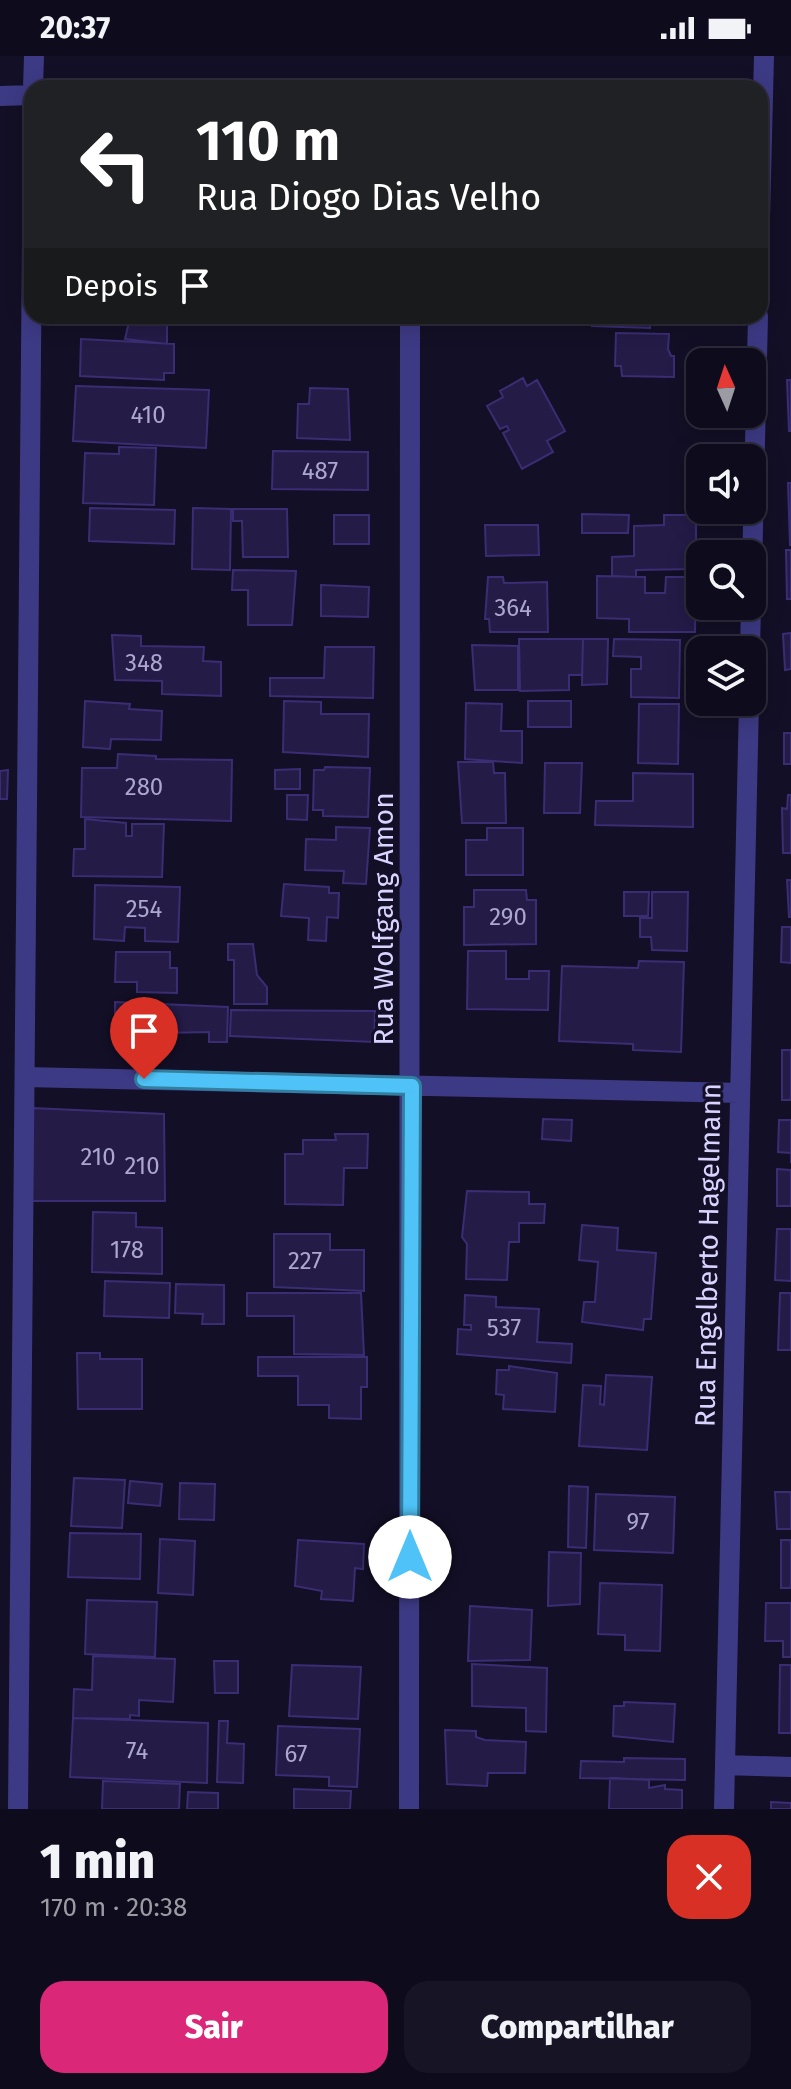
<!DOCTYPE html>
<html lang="pt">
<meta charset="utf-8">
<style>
:root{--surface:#0e0b1c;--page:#171425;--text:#f1f3f6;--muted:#9b9ba3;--line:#2e2b3b;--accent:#db2777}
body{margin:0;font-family:"Fira Sans",sans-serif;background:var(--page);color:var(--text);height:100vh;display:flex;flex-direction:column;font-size:30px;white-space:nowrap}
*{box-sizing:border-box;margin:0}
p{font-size:26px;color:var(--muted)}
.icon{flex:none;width:44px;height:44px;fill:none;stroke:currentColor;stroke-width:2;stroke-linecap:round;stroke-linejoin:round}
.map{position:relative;height:1753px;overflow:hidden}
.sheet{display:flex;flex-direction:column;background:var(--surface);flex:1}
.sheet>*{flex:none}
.banner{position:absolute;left:24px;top:24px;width:744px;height:244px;border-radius:24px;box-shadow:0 4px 20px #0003,0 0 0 2px var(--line);background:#202124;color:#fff;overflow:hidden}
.needle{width:52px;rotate:357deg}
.controls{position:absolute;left:686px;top:292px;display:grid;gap:16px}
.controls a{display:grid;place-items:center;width:80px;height:80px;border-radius:16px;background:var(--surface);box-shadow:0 4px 20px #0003,0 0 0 2px var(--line);font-size:40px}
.pin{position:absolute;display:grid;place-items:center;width:68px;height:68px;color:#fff;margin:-82px -34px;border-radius:50% 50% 50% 0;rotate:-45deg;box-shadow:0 0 8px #0007}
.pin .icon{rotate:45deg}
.me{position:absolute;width:88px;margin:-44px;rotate:0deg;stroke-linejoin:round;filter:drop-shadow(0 0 6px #0008)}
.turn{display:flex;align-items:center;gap:28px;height:168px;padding:0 40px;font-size:36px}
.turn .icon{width:104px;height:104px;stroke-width:2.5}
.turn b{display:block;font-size:56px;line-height:68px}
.then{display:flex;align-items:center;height:76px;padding:0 40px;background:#0003;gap:16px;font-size:30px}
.round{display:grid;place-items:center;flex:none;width:84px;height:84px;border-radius:24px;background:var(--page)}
.overview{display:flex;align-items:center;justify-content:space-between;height:136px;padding:0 40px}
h1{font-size:48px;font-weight:800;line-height:60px}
.primary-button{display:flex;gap:16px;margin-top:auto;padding:16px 40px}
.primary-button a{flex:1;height:92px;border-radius:24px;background:var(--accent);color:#fff;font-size:32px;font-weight:800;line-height:92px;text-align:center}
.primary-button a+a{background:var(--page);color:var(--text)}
.status{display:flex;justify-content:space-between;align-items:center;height:56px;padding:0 40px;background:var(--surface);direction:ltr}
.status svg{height:22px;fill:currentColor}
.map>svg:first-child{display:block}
.building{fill:#241b47;stroke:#3b2d73;stroke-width:2}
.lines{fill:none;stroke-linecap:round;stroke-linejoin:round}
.street{stroke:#3d3a85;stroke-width:20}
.route-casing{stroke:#337fa1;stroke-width:20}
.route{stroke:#4fc3f7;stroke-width:14}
.labels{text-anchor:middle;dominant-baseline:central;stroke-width:6;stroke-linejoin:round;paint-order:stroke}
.number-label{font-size:24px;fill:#aca6d1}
.street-label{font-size:28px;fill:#d9d4ff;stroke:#130f26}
</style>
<div class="status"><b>20:37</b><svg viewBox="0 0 49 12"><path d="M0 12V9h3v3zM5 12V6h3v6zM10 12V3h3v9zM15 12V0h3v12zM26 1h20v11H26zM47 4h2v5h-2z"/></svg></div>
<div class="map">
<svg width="791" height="1753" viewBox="0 0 791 1753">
<rect width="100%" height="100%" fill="#130f26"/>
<path class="building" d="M592 260H650V272L592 270Z
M129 266H167V288L125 283Z
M616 277 669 278 668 293 671 300H674V321L622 320 621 310H615Z
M81 283 174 288V317H164V324L80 320Z
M523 322 527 330 537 324 565 375 547 385 553 396 522 413 503 377 509 374 507 370 500 373 487 350 503 341 500 335Z
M787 324H791V375H789Z
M76 330 209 334 206 392 73 385Z
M310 332 348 333 350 384 297 382 298 348H309Z
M119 391 156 392 154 449 83 447 85 397 119 398Z
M273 395 368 396V434L272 433Z
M788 427H791V489H790Z
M90 452 175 454 174 488 89 485Z
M193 452 231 453 230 514 192 513Z
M233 453H287L288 501H243L242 465H233Z
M582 458 629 459 628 477H582Z
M334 459H369V488H334Z
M664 459H696V513L636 514V521L612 520V501L634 500V470L664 469Z
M485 469H538L539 499 486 500Z
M786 494H791V543H787Z
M233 514 296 515 292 569H248V534H232Z
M597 520 645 521V537H665L666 521H696L695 576H629V563L597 562Z
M488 521H503L504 527 547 526 548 576H490L489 563H485Z
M321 529 369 531 368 561 321 560Z
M791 577V613L785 614 783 578Z
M112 579 141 580V590L204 591 203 605 221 606V640L162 638V625L115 624Z
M519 583H583L582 619H569V634L520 635Z
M583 583H608L607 628 582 629Z
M614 583 680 584 679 642 631 641V613H641V601L613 600Z
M472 589 518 590V634H475Z
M325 591H374L373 642 270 640V622H324Z
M85 645 130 648 129 653 162 655 161 684 111 683 110 693 83 691Z
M284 645 321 646V658H369L368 701 283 696Z
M528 645H571V671H528Z
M466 647 502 648 501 675H522V707L465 703Z
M639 648H679L678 708 638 707Z
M784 677H791V708H784Z
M118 698 156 700V703L232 704 231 765 81 761 82 712H117Z
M458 706H493L494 717H505L506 767H462Z
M545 707H582L580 757H544Z
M325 711 370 712 368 761 323 760V754H313L314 714H324Z
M300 713V733H275V714Z
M8 714 7 743H0V715Z
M633 717 693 718V771L595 769 596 745H633Z
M287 739H308L307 764 287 763Z
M788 739H791V797H783L782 752 787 753Z
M85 763 126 767V780H132V768H164L162 821 73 820 74 793H85Z
M336 771 370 772 366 828 343 827 344 815 305 814 306 783 336 784Z
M487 772H523V819H466V784H487Z
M787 824H791V861H789Z
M284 828 329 831V837H339L338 862 327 861 326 885 308 884 309 862 281 860Z
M95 829 180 831 178 886 145 885V872L125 871 124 885 94 883Z
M474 834H526L527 844H536V888L464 889V851H474Z
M624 836H649L648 860H624Z
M652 836H688L687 895 652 894 651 881H640V862H652Z
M782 871H791V907L781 906Z
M228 888H253L257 919 267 931V948H234V904H228Z
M468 895H506V923H529V915H549L548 954 467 953Z
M116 896H170V912H177V937L137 936V926H115Z
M639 905 684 906 681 996 633 994V988L559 985 562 910 638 912Z
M115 946 228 951 227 986H209V976L115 978Z
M231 954 375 955 374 986 230 980Z
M782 994H791V1044H782Z
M32 1052 164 1058 165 1145H31Z
M543 1063 572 1064 571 1085 542 1083Z
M779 1064H791V1107V1097L778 1096Z
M335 1078H368L367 1112H344L343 1149 285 1148V1098H303V1084H336Z
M777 1113 791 1114V1150H777Z
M467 1135 529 1136V1148H545L544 1167H519V1186H509L507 1224 466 1223 467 1188 462 1181Z
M93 1156 136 1157V1171L162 1172V1218L92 1216Z
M582 1169 618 1172 617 1194 656 1197 651 1263H644L643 1274 582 1266 584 1246H595L598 1206 579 1204Z
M777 1173H791V1225L775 1224Z
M274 1178H330V1194H364V1235L274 1231Z
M105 1225 170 1227 169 1262 104 1260Z
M176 1228 224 1229V1268H202L203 1258 175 1257Z
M247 1237H361L364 1299 294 1298V1260H247Z
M780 1237H791V1294H778Z
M465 1239 496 1241V1251L539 1253 537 1286 572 1288 571 1307 457 1298 458 1273 471 1274V1269H464Z
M77 1297H100V1303H142V1353H78Z
M258 1301H367V1331H361V1363L329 1362V1349H298V1320H258Z
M509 1310 557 1317 555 1356 503 1353 504 1339 496 1338 497 1314H509Z
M606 1319 652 1321 647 1394 579 1390 583 1329 601 1330 600 1348 604 1349Z
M74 1422 125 1424 122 1472 71 1470Z
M130 1425 162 1428 160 1450 128 1447Z
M180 1427 215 1428 214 1464 179 1463Z
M569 1430 588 1431 586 1492 568 1491Z
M775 1436H791V1473H777Z
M596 1438 675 1441 673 1497 594 1494Z
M70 1477 141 1478 140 1523 68 1521Z
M160 1483 195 1485 193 1539 158 1537Z
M298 1484 364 1488 363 1513 355 1512 353 1545 321 1543 322 1535 295 1530Z
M781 1484H791V1532H781Z
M549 1496 581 1497 580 1548 548 1550Z
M600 1527 662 1529 660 1595 625 1594V1579L598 1578Z
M87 1544 157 1546 155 1601 85 1598Z
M766 1547H791V1601H783V1585H765Z
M470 1550 532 1554 530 1604 468 1605Z
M93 1600 175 1603 173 1646 139 1644V1660L130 1659V1663L73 1662 74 1633 92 1634Z
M214 1605H238V1637H215Z
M472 1608 547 1612 546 1676 526 1675V1652L472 1650Z
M292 1609 361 1611 358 1663 289 1660Z
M780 1609H791V1677H779Z
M624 1646 675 1648 673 1686 613 1680 614 1650H624Z
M73 1662 208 1667 207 1727 70 1721Z
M219 1665H228L227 1687 244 1688 243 1727 217 1726Z
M278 1670 360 1673 357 1731 329 1730V1721L276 1719Z
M445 1674 476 1675V1681L485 1684 526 1686 525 1717H488L487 1730 447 1728Z
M624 1702 685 1703V1724L580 1722 581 1705 624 1706Z
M610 1722 649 1724V1732L665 1729V1733L682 1734V1753H609Z
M103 1725 180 1728 179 1753H102Z
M294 1733 351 1735 350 1753H294Z
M188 1736 218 1737V1753H187Z
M771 1746 791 1747V1753H771Z"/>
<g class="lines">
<path class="street" d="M33 32 34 0
M0 40 32 39
M760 162 764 0
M752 513 758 260
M750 594 751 550
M25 1021 740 1037
M725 1709 791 1711
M18 1753 32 186
M409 1753 410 260
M724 1753 749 646"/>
</g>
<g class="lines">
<defs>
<path id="route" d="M144 1023 412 1030 410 1501"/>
</defs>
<use href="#route" class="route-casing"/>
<use href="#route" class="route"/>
</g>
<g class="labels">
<g class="number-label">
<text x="148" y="359">410</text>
<text x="320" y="415">487</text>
<text x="513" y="552">364</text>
<text x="144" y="607">348</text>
<text x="144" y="731">280</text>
<text x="144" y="853">254</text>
<text x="508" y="861">290</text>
<text x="98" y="1101">210</text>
<text x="142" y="1110">210</text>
<text x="127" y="1194">178</text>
<text x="305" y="1205">227</text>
<text x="504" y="1272">537</text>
<text x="638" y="1466">97</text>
<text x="137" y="1695">74</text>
<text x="296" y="1698">67</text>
</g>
<g class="street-label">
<text transform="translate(383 863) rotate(-90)">Rua Wolfgang Amon</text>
<text transform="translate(708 1199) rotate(-89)">Rua Engelberto Hagelmann</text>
</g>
</g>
</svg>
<div class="controls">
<a><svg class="needle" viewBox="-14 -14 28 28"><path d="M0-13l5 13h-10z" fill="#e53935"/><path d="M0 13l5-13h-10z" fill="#9b9ba3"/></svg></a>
<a><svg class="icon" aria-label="sound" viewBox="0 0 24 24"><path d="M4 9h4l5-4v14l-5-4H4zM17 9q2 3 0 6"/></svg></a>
<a><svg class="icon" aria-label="search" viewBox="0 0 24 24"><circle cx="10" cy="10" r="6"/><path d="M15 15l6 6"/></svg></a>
<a><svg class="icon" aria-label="layers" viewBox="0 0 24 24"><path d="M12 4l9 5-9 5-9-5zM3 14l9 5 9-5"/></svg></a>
</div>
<div class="pin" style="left:144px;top:1023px;background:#d93025"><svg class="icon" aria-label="arrive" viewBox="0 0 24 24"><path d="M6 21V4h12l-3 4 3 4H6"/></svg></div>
<svg class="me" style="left:410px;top:1501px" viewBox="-20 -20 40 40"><circle r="19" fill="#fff"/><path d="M0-13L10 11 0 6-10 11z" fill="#4fc3f7"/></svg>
<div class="banner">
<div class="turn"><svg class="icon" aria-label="left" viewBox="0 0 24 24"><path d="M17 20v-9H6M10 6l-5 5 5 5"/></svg><div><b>110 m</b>Rua Diogo Dias Velho</div></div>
<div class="then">Depois<svg class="icon" aria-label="arrive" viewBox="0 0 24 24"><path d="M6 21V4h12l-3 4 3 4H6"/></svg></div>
</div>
</div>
<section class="sheet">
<div class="overview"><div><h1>1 min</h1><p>170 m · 20:38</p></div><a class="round" style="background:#d93025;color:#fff"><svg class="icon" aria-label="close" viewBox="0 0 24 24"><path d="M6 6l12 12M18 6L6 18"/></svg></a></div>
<div class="primary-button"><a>Sair</a><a>Compartilhar</a></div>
</section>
